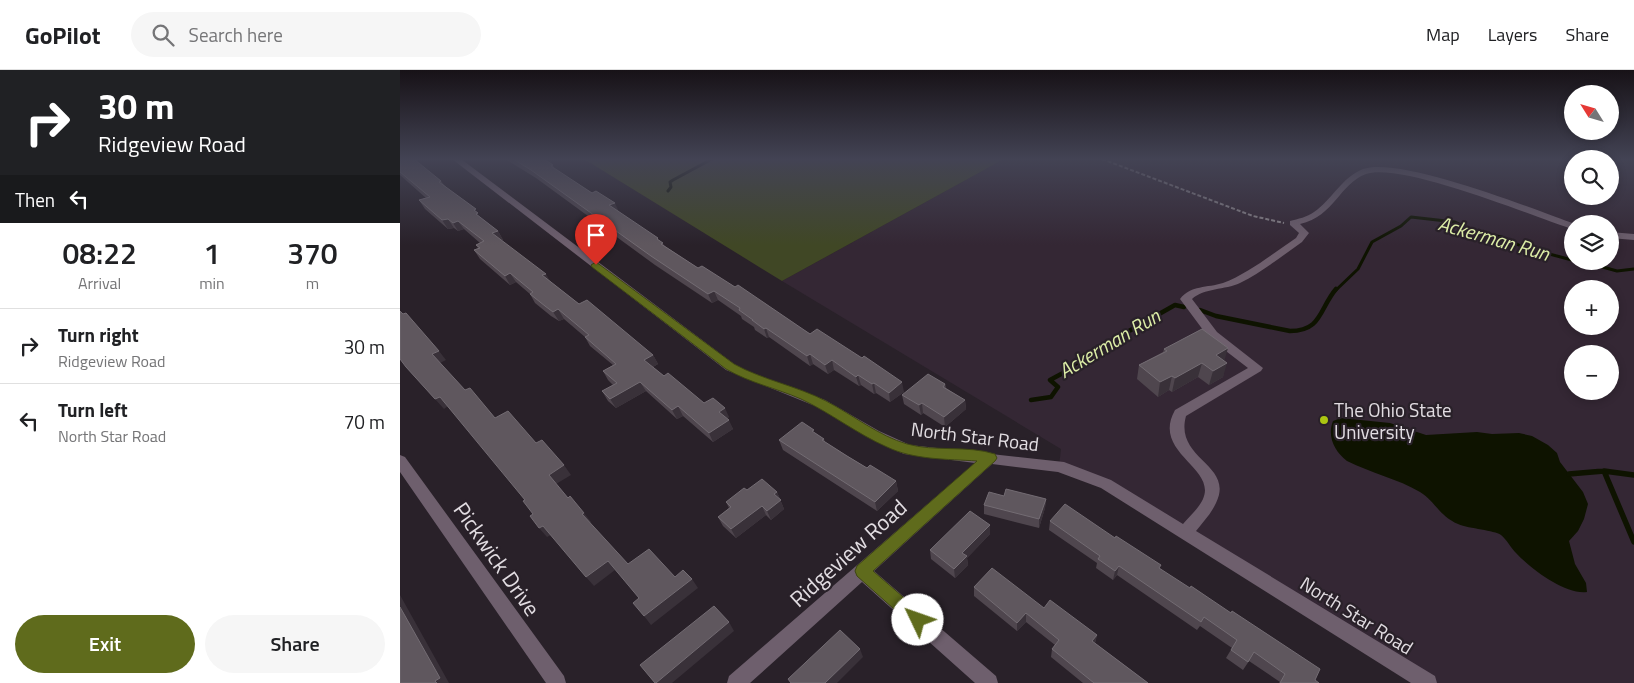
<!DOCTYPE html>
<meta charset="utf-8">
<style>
:root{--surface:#fff;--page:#f6f6f6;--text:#202124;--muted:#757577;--line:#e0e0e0;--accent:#5f6b1c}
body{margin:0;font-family:"Titillium Web",sans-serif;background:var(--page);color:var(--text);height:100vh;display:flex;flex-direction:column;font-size:19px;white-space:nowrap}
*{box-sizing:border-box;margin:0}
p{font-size:16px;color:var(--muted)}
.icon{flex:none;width:28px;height:28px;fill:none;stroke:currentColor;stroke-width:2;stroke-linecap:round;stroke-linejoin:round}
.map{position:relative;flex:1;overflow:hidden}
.details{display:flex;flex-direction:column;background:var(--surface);width:400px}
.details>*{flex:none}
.guide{background:#202124;color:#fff;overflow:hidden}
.needle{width:32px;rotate:307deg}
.fabs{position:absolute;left:1164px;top:15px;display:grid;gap:10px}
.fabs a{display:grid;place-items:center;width:55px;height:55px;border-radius:50%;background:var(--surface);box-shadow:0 2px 8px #0003;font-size:25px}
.pin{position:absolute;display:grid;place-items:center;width:42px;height:42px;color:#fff;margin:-51px -21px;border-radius:50% 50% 50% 0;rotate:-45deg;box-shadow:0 0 5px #0007}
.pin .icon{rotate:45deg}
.me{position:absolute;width:55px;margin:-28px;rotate:312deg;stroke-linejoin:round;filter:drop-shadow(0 0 4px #0008)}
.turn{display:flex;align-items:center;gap:18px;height:105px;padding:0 15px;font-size:22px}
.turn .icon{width:65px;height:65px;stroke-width:2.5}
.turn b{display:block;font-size:35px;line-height:42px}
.then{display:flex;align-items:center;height:48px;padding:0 15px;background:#0003;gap:10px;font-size:19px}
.eta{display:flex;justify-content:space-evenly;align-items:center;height:85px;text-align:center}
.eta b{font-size:30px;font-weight:600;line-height:35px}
.primary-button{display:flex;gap:10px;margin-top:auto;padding:10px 15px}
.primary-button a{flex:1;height:58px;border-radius:30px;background:var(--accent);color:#fff;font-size:20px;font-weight:600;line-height:58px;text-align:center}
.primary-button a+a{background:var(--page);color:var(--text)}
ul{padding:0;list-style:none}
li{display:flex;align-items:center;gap:15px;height:75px;padding:0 15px;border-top:1px solid var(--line)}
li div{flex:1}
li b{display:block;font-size:19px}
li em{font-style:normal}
header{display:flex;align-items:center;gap:30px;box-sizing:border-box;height:70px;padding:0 25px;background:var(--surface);border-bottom:1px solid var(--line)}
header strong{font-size:24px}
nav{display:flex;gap:28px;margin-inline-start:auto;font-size:18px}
.search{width:350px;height:45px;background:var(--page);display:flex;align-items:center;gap:12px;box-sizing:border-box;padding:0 18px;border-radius:28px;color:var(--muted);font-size:19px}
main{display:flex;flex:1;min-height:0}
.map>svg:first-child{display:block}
.built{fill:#342734;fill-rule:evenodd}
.green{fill:#404725}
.water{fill:#0e1300}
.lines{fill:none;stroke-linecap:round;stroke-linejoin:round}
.stream-far2{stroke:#0e1300;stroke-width:3}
.stream-far1{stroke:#0e1300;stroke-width:4.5}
.stream{stroke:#0e1300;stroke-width:5.5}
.path{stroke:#8b858b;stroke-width:2;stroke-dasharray:4 2;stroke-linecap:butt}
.minor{fill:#6e5f6d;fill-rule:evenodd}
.wall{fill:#4f464e}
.shaded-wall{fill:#393139}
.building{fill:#5f575e;stroke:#736c73}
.route{fill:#5f6b1c;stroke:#3e4612}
.poi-dot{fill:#acc612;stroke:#292129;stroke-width:2}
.labels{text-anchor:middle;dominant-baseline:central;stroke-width:4.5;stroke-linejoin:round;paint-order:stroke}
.poi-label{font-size:19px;fill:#e2dde2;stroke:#292129;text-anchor:start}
.street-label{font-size:19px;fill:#e2dde2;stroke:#292129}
.water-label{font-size:20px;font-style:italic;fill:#ddeea7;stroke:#292129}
.near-street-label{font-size:22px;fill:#e2dde2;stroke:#292129}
</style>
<header>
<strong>GoPilot</strong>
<div class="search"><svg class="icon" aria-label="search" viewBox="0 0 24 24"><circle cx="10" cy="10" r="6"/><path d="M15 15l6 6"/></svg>Search here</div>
<nav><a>Map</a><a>Layers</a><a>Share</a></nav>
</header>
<main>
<section class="details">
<div class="guide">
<div class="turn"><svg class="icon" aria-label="right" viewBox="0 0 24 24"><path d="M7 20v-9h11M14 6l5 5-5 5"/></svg><div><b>30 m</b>Ridgeview Road</div></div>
<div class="then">Then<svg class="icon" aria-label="left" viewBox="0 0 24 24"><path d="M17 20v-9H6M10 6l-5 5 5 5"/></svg></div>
</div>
<div class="eta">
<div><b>08:22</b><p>Arrival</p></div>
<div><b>1</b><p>min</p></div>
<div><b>370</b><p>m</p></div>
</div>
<ul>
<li><svg class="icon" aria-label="right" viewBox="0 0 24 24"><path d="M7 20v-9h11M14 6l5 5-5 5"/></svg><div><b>Turn right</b><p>Ridgeview Road</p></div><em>30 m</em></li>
<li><svg class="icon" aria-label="left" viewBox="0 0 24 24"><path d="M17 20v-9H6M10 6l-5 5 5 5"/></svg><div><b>Turn left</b><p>North Star Road</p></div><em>70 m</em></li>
</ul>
<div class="primary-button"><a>Exit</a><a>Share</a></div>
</section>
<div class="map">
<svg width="1234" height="613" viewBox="0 0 1234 613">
<rect width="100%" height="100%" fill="#292129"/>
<path class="built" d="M604 89H1172V126H1210V89H1234V613H1028L724 424 659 396 661 379 382 211ZM1172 154H1210V191H1172ZM1172 219H1210V256H1172ZM1172 284H1210V321H1172Z"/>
<path class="green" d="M184 89H604L382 211Z"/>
<path class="water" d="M941 348 990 353 1026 365 1077 362 1092 364 1119 363 1132 366 1148 375 1157 383 1160 392 1183 422 1188 434 1184 449 1178 461 1169 471 1175 494 1186 513 1187 522C1165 525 1131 499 1116 483 1111 478 1107 470 1101 465 1094 460 1070 459 1058 454 1039 446 1035 431 1020 422 998 409 971 403 947 391 934 381 927 366 933 351Z"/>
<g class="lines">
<path class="stream-far2" d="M268 121 271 117 270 112 273 110 312 89
M1181 191 1217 201 1234 199
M935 221 958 199 972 172 1001 156 1011 147 1055 152 1078 163 1102 167 1123 177 1172 190"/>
<path class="stream-far1" d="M800 240 816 246 890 261C922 261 919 239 936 219
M631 330 651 327 658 317 650 310 663 303 695 279 714 273 722 265 775 235 784 237"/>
<path class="stream" d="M1169 404 1204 401
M1234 405 1204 401 1234 472"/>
<path class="path" d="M702 89 853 146 884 153"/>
<path class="minor" d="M52 89H61L334 294 345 300 425 330 479 361 510 375 664 392 711 410 783 454C790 446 799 438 803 429 817 397 751 383 775 340L848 298 809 268 780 229C791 215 807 218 823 213 849 203 872 184 896 168L899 163 890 155V151C898 149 907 147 914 142 932 130 942 107 963 99 1001 86 1133 139 1175 154H1172V159L1169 158C1130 145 1001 92 966 104 939 114 935 146 900 154L909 163 902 172C882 186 862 202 840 213 825 220 804 218 792 229L817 262 863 298 861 301 786 346C774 390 835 394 816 433 811 444 803 452 796 461L1035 606 1037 613H1011L701 418 658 402 592 394 474 501 596 606 598 613H575L462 512 350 613H327L329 606 575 393 504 384 481 374 415 336 326 300Z
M1210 162 1234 164V170L1210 168Z
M0 385 5 387 164 606 166 613H146L0 402Z"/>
</g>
<path class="wall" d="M0 89 41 111 45 116 81 148 98 161 103 170H101L151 212 179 234 253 285 258 294 253 297 264 306 304 333 329 347 327 348 333 359 313 372 283 346 277 349 246 321 216 338 208 331 202 321 213 315 208 310 203 301 213 295 190 276 185 267 164 249 159 251 151 246 135 233 130 224 116 212 110 215 80 189 74 180 78 178 76 175 80 173 64 159 58 161 54 158 48 159 25 139 19 130 26 128 0 105Z
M105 89H149L155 99 259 170 265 176 298 198 335 217 504 322 490 332 476 323 474 324 461 315 459 316 434 300 428 304 413 294 410 296 369 267 367 268 355 260 354 257 342 249 341 246 318 230 312 233 255 195 136 108Z
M764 279 825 291 823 307 809 315 798 307 772 322 769 320 758 327 737 309 739 295 763 282Z
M545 314 546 318 565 330 566 339 545 357 523 343 521 345 504 334 502 325Z
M415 363 424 369 425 372 467 398 496 411 498 421 477 441 383 380 379 370Z
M347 420 377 422 384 439 371 450 366 445 336 468 323 456 318 447 329 438 326 432Z
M604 426 646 429 645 438 639 458 584 444V435Z
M650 451 760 499 919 613H879L880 612 849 591 843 600 826 588 832 578 800 556 797 560 717 505 713 510 696 498 697 493 649 460Z
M590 455V464L567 488 568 495 555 508 531 489 530 480Z
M574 517 644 538 697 565 695 573 748 613H683L651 587 652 579 655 575 626 552 617 561 574 526Z"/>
<path class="shaded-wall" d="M143 89H149L152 94Z
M215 133 219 142 209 135Z
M48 149 54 158 48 159 42 150Z
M58 151 64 159 58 161 53 153Z
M98 161 103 170 97 172 92 163Z
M110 203 116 212 110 215 105 206Z
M146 204 151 213 142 205Z
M314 221 318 230 312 233 308 224Z
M158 239 164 249 159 251 153 242Z
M366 258 369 267 367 268 364 259Z
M828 278 824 292 816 285Z
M39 281 46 290 40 293 32 284Z
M410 284 413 294 410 296 407 286Z
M253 285 258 294 249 299 244 290Z
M432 290 434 300 428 304 425 295Z
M802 293 798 307 772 322 775 308Z
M827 293 823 307 809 315 813 301Z
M458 305 461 315 459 316 456 307Z
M772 306 769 320 758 327 760 312Z
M240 312 246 321 216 338 210 329Z
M502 312 504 322 490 332 489 323Z
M474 313 476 323 474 324 472 314Z
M40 327 48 336 44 339 35 329Z
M565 330 566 339 545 357 544 347Z
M522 333 523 343 521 345 519 335Z
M278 336 283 346 277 349 272 340Z
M325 338 329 347 323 351 319 342Z
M329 350 333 359 313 372 309 363Z
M164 395 171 405 156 414 149 405Z
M496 411 498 421 477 441 475 432Z
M377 422 384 439 371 450 367 441 374 424Z
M646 429 645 438 639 458V449Z
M362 436 366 445 336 468 331 459Z
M184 443 191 452 190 453 182 444Z
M590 455V464L567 488 568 495 555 508 554 499 562 483Z
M143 456 151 465 147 467 139 458Z
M208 491 215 500 194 516 186 507Z
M719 496 717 505 713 510 715 501Z
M292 509 298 518 251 555 244 546Z
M0 525 49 613H37L0 537Z
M626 543V552L617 561V553Z
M329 552 334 561 272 613H256Z
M697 565 695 573 692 571Z
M460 579 463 587 437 613H425Z"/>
<path class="building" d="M0 89H14L41 111 39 112 76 139 74 140 78 143 76 144 98 161 92 163 146 204 142 205 179 234 187 230 253 285 244 290 264 306 268 303 304 333 313 328 325 338 319 342 329 350 309 363 278 336 272 340 240 312 210 329 202 321 217 313 203 301 216 294 185 267 189 265 158 239 153 242 145 236 130 224 133 222 110 203 105 206 74 180 80 178 76 175 84 171 58 151 53 153 48 149 42 150 19 130 30 127 0 102Z
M113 89H144L153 95 151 96 192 123 196 121 215 133 209 135 258 168 257 169 263 173 261 174 298 198 302 196 335 217 338 215 410 264 417 259 462 288 464 286 502 312 489 323 474 313 472 314 458 305 456 307 432 290 425 295 410 284 407 286 366 258 364 259 352 250H353L339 240 340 238 314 221 308 224 251 186 131 100Z
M0 241 3 244 6 243 39 281 32 284 65 320 70 318 95 348 108 341 136 373 142 370 164 395 149 405 168 428 170 426 184 443 182 444 228 494 249 479 275 507 283 500 292 509 244 546 233 533 239 528 208 491 186 507 143 456 139 458 130 446 133 444 123 431 125 430 40 327 35 329 6 297 0 289Z
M802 259 828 278 816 285 827 293 813 301 802 293 775 308 772 306 760 312 739 295 767 281 764 279Z
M528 304 545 314 543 317 565 330 544 347 522 333 519 335 502 325Z
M402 352 414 360 412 361 424 369 422 370 447 386 467 398 470 395 496 411 475 432 379 370Z
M362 409 377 422 374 424 381 430 367 441 362 436 331 459 318 447 331 437 326 432 344 418 347 420Z
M606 419 646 429 639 449 584 435 589 422 604 426Z
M665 434 715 468 716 466 761 495 759 498 790 518 791 516 831 543 832 541 920 599 915 610 919 613H880L885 604 854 582 848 592 831 580 837 570 804 547 801 552 719 496 715 501 698 489 700 486 650 451Z
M570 441 590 455 562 483 567 486 554 499 530 480Z
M592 498 644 538 650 530 697 565 692 571 748 613H694L652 579 659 570 626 543 617 553 574 517Z
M314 536 329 552 256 613H255L240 595Z
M0 537 40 608 35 611 37 613H0Z
M440 560 460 579 425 613H391L388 609Z"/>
<linearGradient id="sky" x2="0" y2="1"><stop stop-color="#171217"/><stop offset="0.51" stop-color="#434354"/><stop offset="1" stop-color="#434354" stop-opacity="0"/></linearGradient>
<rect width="1234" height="175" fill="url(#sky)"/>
<path class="route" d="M196 192 334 294C363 310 397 316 426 331 453 345 479 366 507 374 535 382 567 375 595 384L597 388 595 391 473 501 524 545 526 550 524 556 518 558 513 556 457 506 455 501 457 496 577 391C548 389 514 390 487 377 457 364 431 343 401 329 376 318 350 313 326 299L192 197 191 195Z"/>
<circle class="poi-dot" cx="924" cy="350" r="5"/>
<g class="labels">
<g class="poi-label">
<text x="934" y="339">The Ohio State<tspan x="934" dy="22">University</tspan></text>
</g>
<g class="street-label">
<text transform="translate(575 366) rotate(7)">North Star Road</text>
<text transform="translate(957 545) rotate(32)">North Star Road</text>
</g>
<g class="water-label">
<text transform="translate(1094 168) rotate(16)">Ackerman Run</text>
<text transform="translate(709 273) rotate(-31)">Ackerman Run</text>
</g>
<g class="near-street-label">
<text transform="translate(448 483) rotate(-42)">Ridgeview Road</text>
<text transform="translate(97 489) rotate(55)">Pickwick Drive</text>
</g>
</g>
</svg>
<div class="fabs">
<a><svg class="needle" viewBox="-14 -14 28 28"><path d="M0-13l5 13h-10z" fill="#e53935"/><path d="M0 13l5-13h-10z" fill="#757577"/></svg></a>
<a><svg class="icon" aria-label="search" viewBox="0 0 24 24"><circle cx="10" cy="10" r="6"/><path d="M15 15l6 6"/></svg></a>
<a><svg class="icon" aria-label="layers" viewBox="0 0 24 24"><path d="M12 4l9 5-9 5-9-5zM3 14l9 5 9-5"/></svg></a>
<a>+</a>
<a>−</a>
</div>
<div class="pin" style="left:196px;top:195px;background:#d93025"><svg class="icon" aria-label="arrive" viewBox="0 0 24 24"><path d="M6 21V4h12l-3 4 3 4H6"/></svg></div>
<svg class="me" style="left:518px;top:550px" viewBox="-20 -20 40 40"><circle r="19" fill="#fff"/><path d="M0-13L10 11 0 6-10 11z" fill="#5f6b1c"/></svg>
</div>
</main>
